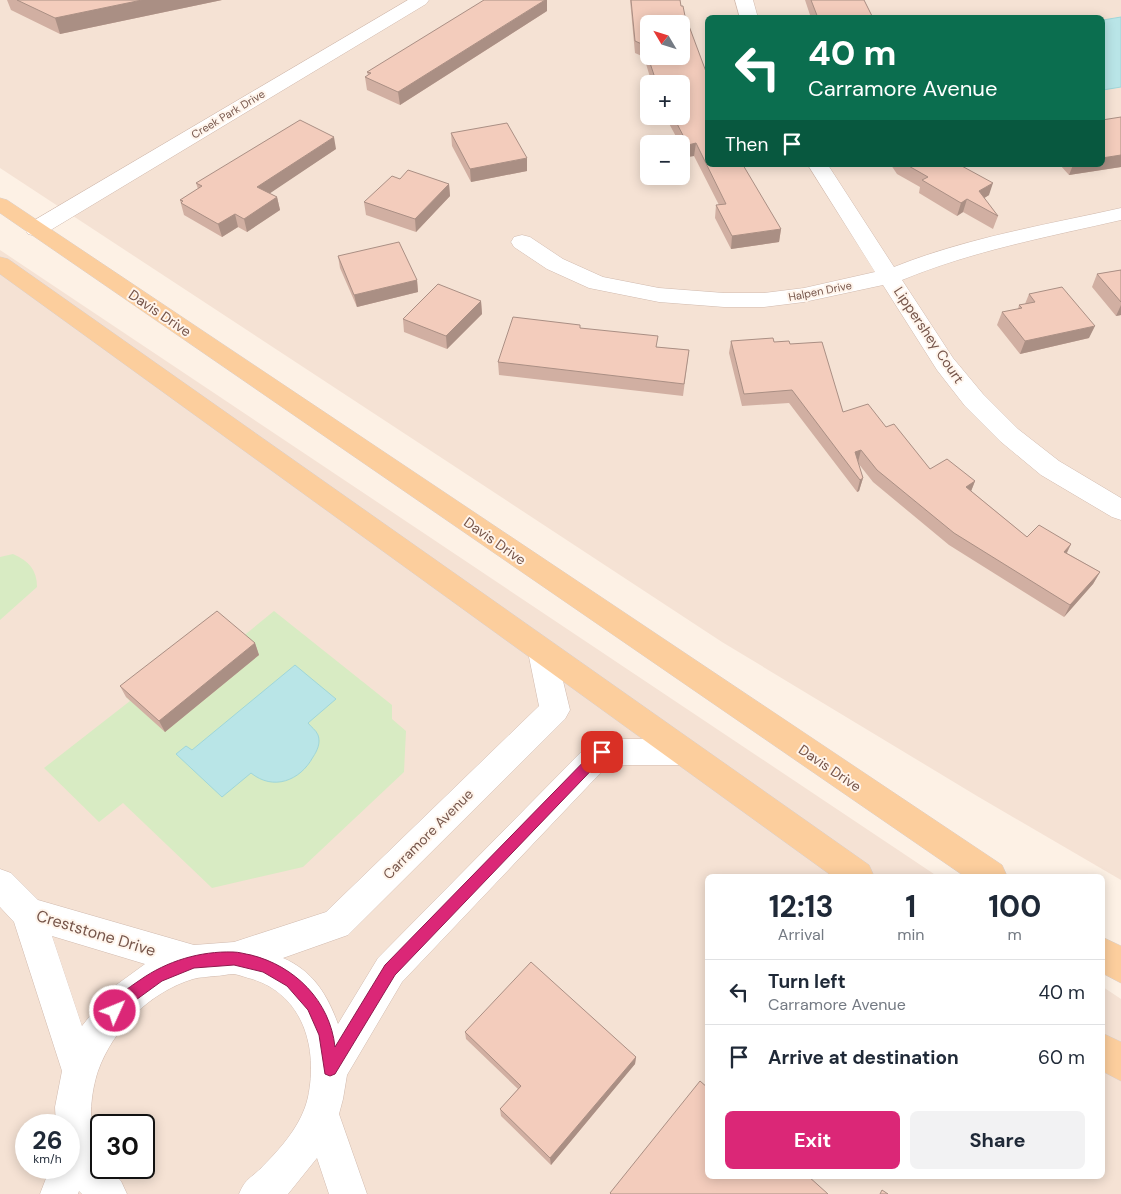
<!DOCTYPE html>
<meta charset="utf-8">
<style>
:root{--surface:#fff;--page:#f2f2f3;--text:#1f2937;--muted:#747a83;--line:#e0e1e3;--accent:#db2777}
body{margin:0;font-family:"DM Sans",sans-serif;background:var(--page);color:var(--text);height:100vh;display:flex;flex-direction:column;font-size:19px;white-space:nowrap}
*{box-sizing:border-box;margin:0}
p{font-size:16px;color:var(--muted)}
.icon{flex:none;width:28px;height:28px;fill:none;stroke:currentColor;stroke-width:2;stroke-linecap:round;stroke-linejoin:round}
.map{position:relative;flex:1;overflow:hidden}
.sheet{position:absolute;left:705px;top:874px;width:400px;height:305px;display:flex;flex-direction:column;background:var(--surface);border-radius:8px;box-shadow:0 2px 12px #0003}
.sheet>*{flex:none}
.banner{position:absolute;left:705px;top:15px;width:400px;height:152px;border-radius:8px;box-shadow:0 2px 12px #0003;background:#0b6e4f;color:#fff;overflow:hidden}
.needle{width:32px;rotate:308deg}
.buttons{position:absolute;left:640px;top:15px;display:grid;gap:10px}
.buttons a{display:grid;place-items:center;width:50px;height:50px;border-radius:8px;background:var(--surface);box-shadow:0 2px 12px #0003;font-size:25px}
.speed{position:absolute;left:15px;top:1114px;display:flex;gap:10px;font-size:25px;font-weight:700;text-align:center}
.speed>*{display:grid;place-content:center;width:65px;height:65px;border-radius:50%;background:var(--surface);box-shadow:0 2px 12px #0003;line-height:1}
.speed small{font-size:12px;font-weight:400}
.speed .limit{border:2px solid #111;border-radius:8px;background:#fff;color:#111}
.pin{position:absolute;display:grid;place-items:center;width:42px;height:42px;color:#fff;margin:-21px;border-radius:10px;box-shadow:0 2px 8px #0006}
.me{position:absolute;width:55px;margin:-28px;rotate:46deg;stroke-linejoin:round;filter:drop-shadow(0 0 4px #0008)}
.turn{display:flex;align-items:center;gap:18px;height:105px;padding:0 20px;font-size:22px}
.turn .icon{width:65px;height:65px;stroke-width:2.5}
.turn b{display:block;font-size:35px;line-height:42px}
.then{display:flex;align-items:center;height:48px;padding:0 20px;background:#0003;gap:10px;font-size:19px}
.eta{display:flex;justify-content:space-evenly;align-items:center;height:85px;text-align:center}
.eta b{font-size:30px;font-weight:700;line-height:35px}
.cta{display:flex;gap:10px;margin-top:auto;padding:10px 20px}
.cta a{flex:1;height:58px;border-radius:8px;background:var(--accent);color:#fff;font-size:20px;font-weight:700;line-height:58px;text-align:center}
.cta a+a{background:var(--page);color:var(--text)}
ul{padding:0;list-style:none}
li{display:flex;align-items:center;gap:15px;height:65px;padding:0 20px;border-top:1px solid var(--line)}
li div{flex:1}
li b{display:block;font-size:19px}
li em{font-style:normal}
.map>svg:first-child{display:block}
.residential{fill:#f5e2d4;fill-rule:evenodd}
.green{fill:#d8ebc3}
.water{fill:#b9e5e7;stroke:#9fd6d9}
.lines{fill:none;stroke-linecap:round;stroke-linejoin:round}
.street-casing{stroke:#d1baae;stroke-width:1}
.primary-casing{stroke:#d9cfcc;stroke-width:1}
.street{fill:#fff;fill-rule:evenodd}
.primary{fill:#fcce9d;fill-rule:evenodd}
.wall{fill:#d1afa2}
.shaded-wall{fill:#aa8f84}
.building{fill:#f3ccbc;stroke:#aa8f84;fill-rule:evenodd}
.route{fill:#db2777;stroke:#8e194d}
.labels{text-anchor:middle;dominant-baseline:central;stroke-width:4;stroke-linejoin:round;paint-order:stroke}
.far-street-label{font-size:11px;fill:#76554a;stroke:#fff5ec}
.street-label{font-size:14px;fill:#76554a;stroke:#fff5ec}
.near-street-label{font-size:16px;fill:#76554a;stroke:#fff5ec}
</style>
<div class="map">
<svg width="1121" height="1194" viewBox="0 0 1121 1194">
<rect width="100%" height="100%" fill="#fdf1e5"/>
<path class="residential" d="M0 0H1121V880L977 796 722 642 0 168ZM708 18H1102V165H708ZM649 24H681V56H649ZM649 84H681V116H649ZM649 144H681V176H649Z
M0 250 937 876H708V1176H1102L1103 987 1121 999V1194H0ZM26 1125H69V1168H26ZM101 1125H144V1168H101Z"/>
<path class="green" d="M13 554C29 561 37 570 37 587L0 620V557Z
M274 611 392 705V719L406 731 404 772 303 867 212 888 123 803 99 822 44 768 130 701 126 697 222 623 241 638Z"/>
<path class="water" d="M1121 17V87L1103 90V20Z
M295 665 336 699 308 723C311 727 316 730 318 735 321 743 317 751 313 757 300 781 273 791 251 773L222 797 176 754 186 746 192 750Z"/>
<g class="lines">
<defs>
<path id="street" d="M408 0H429L426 4 44 234 36 236 28 234 25 229 28 224Z
M735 0H753L758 18H740Z
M808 165H828L894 267C966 238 1045 225 1121 208V220C1047 237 972 251 902 280L953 358 983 394 1018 429 1059 461 1121 498V520L1112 517 1041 475 1000 441 965 406 937 370 883 285 804 302 764 307H724L659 302 589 288 547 269 514 247 511 242 514 237 522 235 530 237 563 259 603 277 659 288 724 293H764L804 288 875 272Z
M542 640 552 644 556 652 570 710 565 719 348 935 283 958C313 971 327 994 338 1024L378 958 590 743 601 739H683L694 743 698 752 694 761 683 765H608L402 982 347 1075 343 1099 339 1114 367 1194H329L317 1158 288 1194H239C246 1177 251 1179 263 1166 282 1147 302 1124 308 1097 318 1049 304 995 252 979 247 978 240 975 234 974 228 974 221 976 215 976 208 977 200 977 193 979 150 992 113 1029 98 1071 91 1092 88 1121 95 1142 97 1152 101 1157 101 1168H108L121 1181 127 1194H82L79 1191 78 1194H40L50 1168H69V1125H56L55 1107 62 1071 14 922 0 907V869L11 873 38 900 194 945 234 942 326 912 539 706 528 652 532 644ZM52 936 145 964 112 988 82 1026Z"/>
<path id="primary" d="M0 198 7 200 1002 865 1007 876H964L0 213Z
M0 257 8 259 869 865 874 876H832L0 274Z
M1102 937 1121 946V983L1102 973Z
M1102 1033 1121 1042V1081L1102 1071Z"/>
</defs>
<use href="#street" class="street-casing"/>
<use href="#primary" class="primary-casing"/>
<use href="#street" class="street"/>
<use href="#primary" class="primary"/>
</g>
<path class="wall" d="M7 0H222L60 34 11 10Z
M630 0H680L708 165 781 229 779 242 731 249 715 218 716 205H719L694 156 687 157 681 147V144H680L665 116H681V84H652L644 57 635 53Z
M805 0H864L873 18H811Z
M547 11 400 105 367 90 365 77 368 75 367 72Z
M1121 117V167L1069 175 1060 165H1102Z
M451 133 527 171 471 182 452 146Z
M336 149 269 193 277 197 280 210 247 232 238 227 222 237 184 215 180 200 198 189 196 183Z
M891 165H960L989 195 984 198 998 216 993 229 963 212 957 216 919 193 920 187 897 174Z
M400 179 449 184 450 196 416 232 366 215 364 202Z
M338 256 417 280 418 292 357 307 340 268Z
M1121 270V315L1116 316 1092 287 1097 274Z
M1029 294 1089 338 1020 354 997 325 1002 312 1018 309 1019 305 1025 304Z
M481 301 482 314 447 349 404 332 403 319Z
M580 325V328L657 347 689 350 683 396 499 375 498 362Z
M731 341 774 342 790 344 843 412 886 427 930 469 975 481 971 491 1027 537 1071 544 1067 553 1100 572 1093 584 1064 617 949 545 873 482 858 463 863 478 859 491 857 492 789 403 742 406 729 353Z
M255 643 259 655 165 732 126 697 120 686Z
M465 1032 636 1057 635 1064 551 1165 501 1116 500 1109 518 1089 466 1039Z"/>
<path class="shaded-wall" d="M142 0H222L60 34 55 18Z
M545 0H547V11L400 105 398 92Z
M334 137 336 149 260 200 257 187Z
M696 143 694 156 687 157 688 145Z
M1121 155V167L1069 175 1073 165H1102V158Z
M527 158V171L471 182 470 169Z
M993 183 989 195 975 204 979 191Z
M449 184 450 196 416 232 415 219Z
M277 197 280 210 247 232 244 219Z
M967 199 963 212 957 216 961 203Z
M235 214 238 227 222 237 218 224Z
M781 229 779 242 731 249 732 236Z
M417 280 418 292 357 307 354 295Z
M481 301 482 314 447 349 446 336Z
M1121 305V315L1116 316Z
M1095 326 1089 338 1020 354 1025 341Z
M861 450 858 462 855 452Z
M863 478 859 491 857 492 860 480Z
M975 481 970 494 966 487Z
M1071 544 1065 556 1064 552Z
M1100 572 1093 584 1064 617 1070 605Z
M255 643 259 655 165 732 159 721Z
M636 1057 635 1064 551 1165 550 1158Z"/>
<path class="building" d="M17 0H142L55 18Z
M484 0H545L398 92 365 77 371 73 367 72Z
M631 0H680L681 6H683L687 26H689L708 77V165H743L781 229 732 236 716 205 726 204 696 143 688 145 673 116H681V84H657L644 45 635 41ZM649 24H681V56H649Z
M811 0H864L873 18H818Z
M1121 117V155L1102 158V120Z
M300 120 334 137 257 187 277 197 244 219 235 214 218 224 181 203 183 201 180 200 202 186 196 183Z
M507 123 527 158 470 169 451 133Z
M907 165H960L993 183 979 191 998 216 967 199 961 203 922 180 928 177Z
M408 170 449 184 415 219 364 202 392 176 400 179Z
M399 242 417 280 354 295 338 256Z
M1121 270V302L1097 274Z
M438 284 481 301 446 336 403 319Z
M1062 287 1095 326 1025 341 1002 312 1022 308 1019 305 1035 302 1029 294Z
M513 317 580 325V328L658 336 656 347 689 350 684 384 498 362Z
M773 338 774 342 789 341 790 344 822 342 843 412 868 404 886 427 894 424 930 469 947 459 975 481 966 487 1027 537 1039 525 1071 544 1064 552 1100 572 1070 605 954 533 877 470 861 450 855 452 863 478 860 480 792 390 744 394 731 341Z
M217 611 255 643 159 721 120 686Z
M531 962 636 1057 550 1158 500 1109 521 1086 465 1032Z
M700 1081 708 1088V1176H808L828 1194H611L610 1193Z
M882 1190 888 1194H880Z"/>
<path class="route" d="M602 746 606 748 608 752 606 755 395 975 335 1074 330 1076 325 1074 319 1035 308 1010 287 986 263 972 234 965 194 968 162 981 129 1005 120 1016 115 1018 110 1016 108 1011C114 997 127 989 140 980 167 961 200 951 233 952 239 952 245 954 251 955 295 966 330 1001 335 1047L385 965 597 748Z"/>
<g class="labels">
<g class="far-street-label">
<text transform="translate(228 114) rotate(-31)">Creek Park Drive</text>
<text transform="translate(820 291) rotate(-11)">Halpen Drive</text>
</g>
<g class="street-label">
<text transform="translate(160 313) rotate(34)">Davis Drive</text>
<text transform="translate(929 335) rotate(56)">Lippershey Court</text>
<text transform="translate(495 541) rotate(35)">Davis Drive</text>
<text transform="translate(830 768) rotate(34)">Davis Drive</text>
<text transform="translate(428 834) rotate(-45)">Carramore Avenue</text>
</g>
<g class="near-street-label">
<text transform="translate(96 933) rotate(17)">Creststone Drive</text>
</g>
</g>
</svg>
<div class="buttons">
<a><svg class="needle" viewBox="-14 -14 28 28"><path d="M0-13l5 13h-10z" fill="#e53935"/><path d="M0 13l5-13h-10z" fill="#747a83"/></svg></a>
<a>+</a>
<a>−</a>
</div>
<div class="speed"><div>26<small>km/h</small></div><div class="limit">30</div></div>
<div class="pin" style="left:602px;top:752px;background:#d93025"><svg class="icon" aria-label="arrive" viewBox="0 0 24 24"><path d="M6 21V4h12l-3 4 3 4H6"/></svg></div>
<svg class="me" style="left:115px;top:1011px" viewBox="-20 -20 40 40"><circle r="17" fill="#db2777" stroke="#fff" stroke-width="3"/><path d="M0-11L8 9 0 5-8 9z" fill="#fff"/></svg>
<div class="banner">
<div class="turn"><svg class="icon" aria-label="left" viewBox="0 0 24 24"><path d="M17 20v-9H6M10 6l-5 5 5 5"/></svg><div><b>40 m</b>Carramore Avenue</div></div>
<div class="then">Then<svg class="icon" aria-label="arrive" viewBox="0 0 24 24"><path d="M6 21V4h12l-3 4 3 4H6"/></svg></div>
</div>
<section class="sheet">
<div class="eta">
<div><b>12:13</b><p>Arrival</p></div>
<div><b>1</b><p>min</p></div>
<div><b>100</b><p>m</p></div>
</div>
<ul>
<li><svg class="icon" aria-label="left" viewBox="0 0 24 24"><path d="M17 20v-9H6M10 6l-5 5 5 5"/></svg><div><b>Turn left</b><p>Carramore Avenue</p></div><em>40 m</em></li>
<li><svg class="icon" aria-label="arrive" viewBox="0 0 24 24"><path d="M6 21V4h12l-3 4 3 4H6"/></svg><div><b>Arrive at destination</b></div><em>60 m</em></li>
</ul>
<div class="cta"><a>Exit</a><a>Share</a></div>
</section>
</div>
